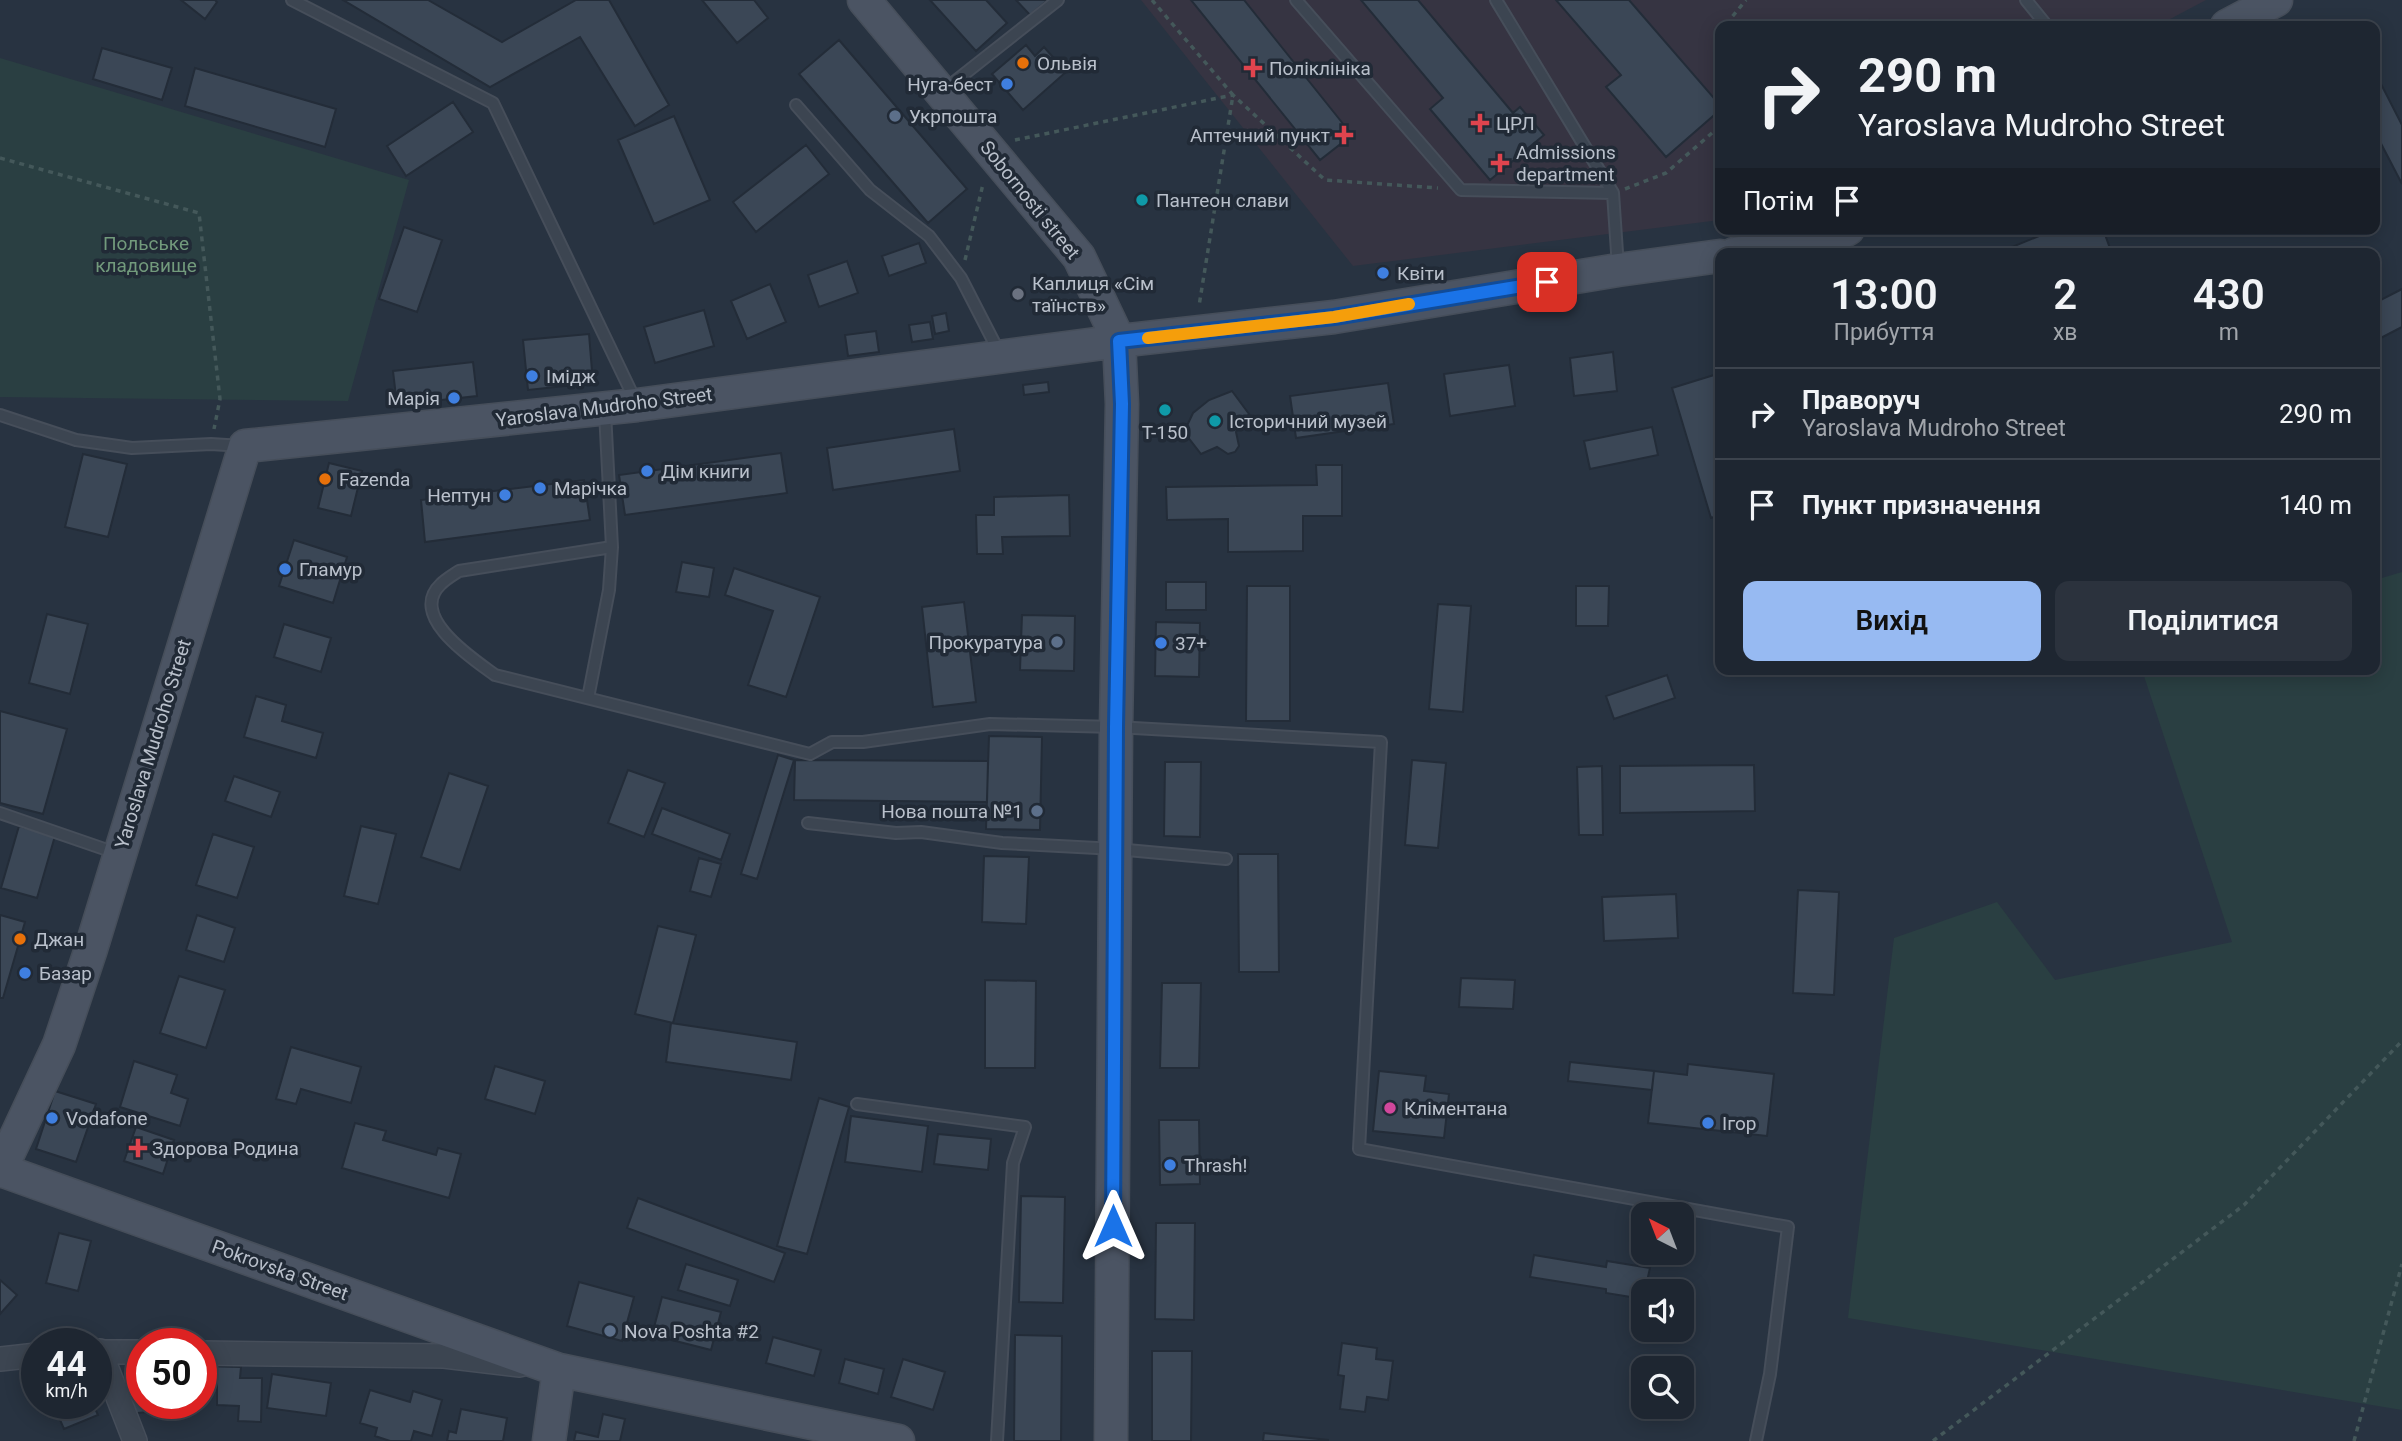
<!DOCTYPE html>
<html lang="uk">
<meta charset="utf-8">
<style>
:root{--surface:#1e2631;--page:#2b323d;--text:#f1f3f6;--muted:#a1a5ab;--line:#3c434d;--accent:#97baf2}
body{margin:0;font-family:Roboto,sans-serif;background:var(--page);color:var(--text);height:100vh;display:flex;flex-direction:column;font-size:26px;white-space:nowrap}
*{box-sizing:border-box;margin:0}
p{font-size:23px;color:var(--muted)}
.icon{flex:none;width:38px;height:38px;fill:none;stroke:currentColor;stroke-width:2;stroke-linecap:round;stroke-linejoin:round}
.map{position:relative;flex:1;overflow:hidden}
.sheet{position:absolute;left:1715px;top:248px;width:665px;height:427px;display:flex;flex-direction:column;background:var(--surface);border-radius:14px;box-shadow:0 4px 18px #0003,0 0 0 2px var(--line)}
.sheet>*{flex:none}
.guide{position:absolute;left:1715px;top:21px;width:665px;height:214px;border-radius:14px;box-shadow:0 4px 18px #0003,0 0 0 2px var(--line);background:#1e2631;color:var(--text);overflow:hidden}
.needle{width:46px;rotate:318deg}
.controls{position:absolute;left:1631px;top:1202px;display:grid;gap:14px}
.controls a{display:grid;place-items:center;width:63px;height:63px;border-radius:14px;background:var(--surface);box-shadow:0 4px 18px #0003,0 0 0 2px var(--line);font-size:35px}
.speed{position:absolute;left:21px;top:1328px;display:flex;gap:14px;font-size:35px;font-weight:700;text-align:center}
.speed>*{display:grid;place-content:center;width:91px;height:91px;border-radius:50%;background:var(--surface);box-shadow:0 4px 18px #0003,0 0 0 2px var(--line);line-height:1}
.speed small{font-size:18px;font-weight:400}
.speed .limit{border:10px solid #d22;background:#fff;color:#111}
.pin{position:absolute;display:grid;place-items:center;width:60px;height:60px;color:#fff;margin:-30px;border-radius:14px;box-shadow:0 4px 10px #0006}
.me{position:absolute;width:77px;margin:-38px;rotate:0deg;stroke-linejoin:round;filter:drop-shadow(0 0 5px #0008)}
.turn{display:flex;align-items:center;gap:24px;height:147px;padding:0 28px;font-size:32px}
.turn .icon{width:91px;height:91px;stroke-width:2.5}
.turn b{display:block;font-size:49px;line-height:60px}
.then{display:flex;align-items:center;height:66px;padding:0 28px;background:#0003;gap:14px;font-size:26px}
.eta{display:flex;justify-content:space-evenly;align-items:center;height:119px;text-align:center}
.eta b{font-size:42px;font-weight:600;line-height:49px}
.button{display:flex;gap:14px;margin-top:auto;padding:14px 28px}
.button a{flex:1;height:80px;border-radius:14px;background:var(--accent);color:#111;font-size:28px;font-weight:600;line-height:80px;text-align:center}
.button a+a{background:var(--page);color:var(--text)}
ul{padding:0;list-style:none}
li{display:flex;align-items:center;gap:21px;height:91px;padding:0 28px;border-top:2px solid var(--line)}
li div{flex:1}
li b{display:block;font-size:26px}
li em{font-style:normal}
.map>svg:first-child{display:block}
.medical{fill:#363442}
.green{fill:#2a3f42}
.building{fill:#3b4756;stroke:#232c38;stroke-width:2}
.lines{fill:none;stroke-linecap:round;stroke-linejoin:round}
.lane-casing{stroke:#464e5a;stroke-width:14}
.street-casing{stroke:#464e5a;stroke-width:26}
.secondary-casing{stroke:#464e5a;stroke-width:35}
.path{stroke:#44585a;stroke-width:3.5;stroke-dasharray:5 5;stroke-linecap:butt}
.lane{stroke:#3c4551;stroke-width:10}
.street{stroke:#3c4551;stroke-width:23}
.secondary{stroke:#4b5463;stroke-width:32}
.route-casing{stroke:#114b97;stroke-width:18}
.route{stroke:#1a73e8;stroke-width:12}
.slow{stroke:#f59e0b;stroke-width:12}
.food-dot{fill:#e8710a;stroke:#212a36;stroke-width:2.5}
.health-dot{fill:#e0444e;stroke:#212a36;stroke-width:2.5}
.shop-dot{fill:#3f7fe0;stroke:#212a36;stroke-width:2.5}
.service-dot{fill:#5c6f8a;stroke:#212a36;stroke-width:2.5}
.culture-dot{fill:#0f9aa8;stroke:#212a36;stroke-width:2.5}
.worship-dot{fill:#6b7280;stroke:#212a36;stroke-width:2.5}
.hotel-dot{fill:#d1479c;stroke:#212a36;stroke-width:2.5}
.labels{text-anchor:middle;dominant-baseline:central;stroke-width:7;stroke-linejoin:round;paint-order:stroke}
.poi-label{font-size:19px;fill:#b9c0cb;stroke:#212a36;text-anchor:start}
.street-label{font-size:19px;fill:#b9c0cb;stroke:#212a36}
.park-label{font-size:19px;fill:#729a7c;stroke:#212a36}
</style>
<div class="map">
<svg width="2402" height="1441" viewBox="0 0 2402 1441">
<rect width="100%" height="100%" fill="#283341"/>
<path class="medical" d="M1141 0H2206L2157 26H1720V220L1353 266Z"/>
<path class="green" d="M0 58 409 180 348 401 0 397Z
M2402 572V1410L1848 1318 1894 938 1997 902 2055 980 2232 942 2142 670H2375V580Z"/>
<path class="building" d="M181 0H215L217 2 205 19Z
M343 0H428L502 42 576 0H609L669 105 635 126 580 37 490 87Z
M702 0H754L768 18 737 43Z
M930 0H986L1007 23 976 51Z
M1016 0H1048L1030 15Z
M1191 0H1244L1352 135 1320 160Z
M1361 0H1418L1513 113 1520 107 1544 135 1490 180 1430 109 1443 98Z
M1556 0H1629L1720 105V110L1666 157 1606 87 1621 75Z
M839 40 967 189 928 223 799 74Z
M1026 45 1035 56 1044 47 1066 72 1023 110 992 74Z
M102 48 172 68 162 100 93 79Z
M195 68 336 109 325 147 185 106Z
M2381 84 2402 125V184L2375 132V87Z
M453 102 473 132 406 176 387 146Z
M674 116 710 200 654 224 618 140Z
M806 145 829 174 756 232 733 202Z
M404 227 442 240 417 312 379 299Z
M2056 229H2103L2112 254H1995Z
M919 243 926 263 889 276 882 256Z
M847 261 858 293 819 307 808 275Z
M770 284 786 322 747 339 731 301Z
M2402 289V327L2375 341V298L2377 302Z
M704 310 714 346 655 363 644 327Z
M946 313 949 331 935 334 932 316Z
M930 322 933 339 912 342 909 325Z
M876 331 879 352 848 356 845 335Z
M589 334 593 383 528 390 523 340Z
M1613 352 1617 391 1574 396 1570 358Z
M473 362 477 396 397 405 393 371Z
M1509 365 1515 406 1450 416 1444 374Z
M1714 375 1720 394V515L1711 518 1672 388Z
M1048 382 1049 392 1024 395 1023 385Z
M1388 383 1394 424 1296 438 1290 396Z
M1232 391 1249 414 1236 432 1239 446 1235 452 1228 454 1217 447 1201 454 1184 432 1193 413 1209 400Z
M1652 427 1658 455 1590 469 1584 441Z
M954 429 960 471 833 490 827 448Z
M781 453 787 493 625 515 619 475Z
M83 454 127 464 108 537 65 527Z
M329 463 362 471 351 516 318 508Z
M1316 465H1342V516H1303V551L1228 552V519L1167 520 1166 487 1317 485Z
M584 480 590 520 425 542 421 500Z
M1069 495 1070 536 1002 537 1003 554H977L976 515H994V497Z
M294 540 347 557 333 603 279 586Z
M682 562 714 568 709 597 676 592Z
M734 568 820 597 786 697 748 685 773 611 725 595Z
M1166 582H1206V610H1166Z
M1247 586H1290V721H1246Z
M1576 586H1609L1608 626H1576Z
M964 602 976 702 933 707 922 607Z
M1438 604 1471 606 1463 712 1429 709Z
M47 614 88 624 70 694 29 683Z
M1022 615 1075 616 1074 671 1020 670Z
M1156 622 1200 623 1199 677 1155 676Z
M284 624 331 638 321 672 274 657Z
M1667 675 1675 698 1614 719 1606 696Z
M256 696 286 705 282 721 323 733 316 758 244 737Z
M0 711 67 729 43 814 0 803Z
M989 736 1042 737 1040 830 986 829Z
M778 755 794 760 757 879 741 874Z
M795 760 988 761 987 802 794 800Z
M1412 760 1446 763 1438 848 1405 845Z
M1165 762H1201L1200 837 1164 836Z
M1754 765 1755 811 1620 813V766Z
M1602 766 1603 835H1579L1577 767Z
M628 770 665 783 644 837 608 823Z
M449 773 488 786 460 870 421 857Z
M234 776 280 792 271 817 225 801Z
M662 808 730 834 721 860 652 834Z
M19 826 55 836 37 898 1 888Z
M361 826 396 834 378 904 344 896Z
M213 834 254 847 237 898 196 885Z
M1238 854H1278L1279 972H1239Z
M984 856 1029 857 1026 924 982 922Z
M699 858 721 864 711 897 690 891Z
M1798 890 1839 892 1834 995 1793 993Z
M1676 894 1678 938 1604 941 1602 897Z
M0 915 25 922 3 998H0Z
M197 915 235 928 224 962 186 950Z
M658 926 696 935 673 1023 635 1014Z
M179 976 225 990 206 1048 160 1033Z
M1461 978 1515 980 1513 1009 1459 1007Z
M985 980 1036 981 1035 1068H985Z
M1162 983H1201L1199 1068H1160Z
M671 1023 797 1042 791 1080 666 1062Z
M291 1047 361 1067 351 1103 301 1089 296 1104 276 1099Z
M134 1061 177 1075 171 1093 188 1099 180 1126 120 1107Z
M1570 1062 1654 1071 1652 1090 1568 1081Z
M1688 1064 1774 1074 1767 1136 1648 1123 1654 1071 1687 1075Z
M495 1066 545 1081 535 1114 485 1099Z
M1379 1071 1426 1076 1424 1091 1449 1094 1444 1138 1373 1131Z
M55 1091 96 1104 76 1162 36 1149Z
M819 1098 849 1107 807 1254 777 1246Z
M851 1116 928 1126 922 1172 845 1162Z
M1159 1120H1199L1200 1184 1160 1185Z
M355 1123 386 1131 383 1140 436 1155 438 1148 461 1154 449 1198 342 1168Z
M136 1127 174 1140 163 1174 124 1161Z
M938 1134 991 1139 988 1170 934 1164Z
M1021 1196 1065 1197 1063 1303 1019 1302Z
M638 1198 785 1253 774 1282 627 1228Z
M1156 1223H1195L1194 1320 1155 1319Z
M59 1233 91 1241 78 1291 46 1283Z
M1534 1255 1606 1267 1607 1261 1650 1268 1643 1299 1606 1293V1289L1530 1277Z
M686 1264 738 1280 730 1306 678 1290Z
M0 1280 17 1295 0 1314Z
M579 1282 634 1297 622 1341 567 1326Z
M662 1297 721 1312 711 1350 652 1335Z
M1015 1335 1062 1336 1061 1441H1014Z
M773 1337 821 1350 814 1376 766 1363Z
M1342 1343 1377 1348 1376 1359 1393 1361 1388 1400 1367 1397 1365 1412 1340 1409 1344 1376 1338 1375Z
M1152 1351H1192L1191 1441H1152Z
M845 1359 884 1369 878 1394 839 1383Z
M903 1359 945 1372 933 1410 891 1397Z
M201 1366 241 1367 240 1378H262L261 1422 238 1421 239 1406 217 1405V1382L201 1381Z
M272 1374 331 1383 326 1416 267 1408Z
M142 1380V1404H147L148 1412 127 1414 124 1382Z
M370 1390 410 1402 413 1391 442 1400 432 1436 414 1431 411 1441H390L375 1436 377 1428 360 1423Z
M53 1404H93L98 1415 64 1429Z
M461 1409 507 1418 503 1441H447L449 1431 456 1433Z
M603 1414 625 1419 620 1441H574L576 1432 598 1437Z
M1264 1433 1328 1440V1441H1263Z"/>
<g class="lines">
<defs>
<path id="lane" d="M292 0 493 103 636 402
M1296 0 1461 190 1613 193 1496 0
M2026 0 2047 26
M944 90 1058 0
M796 105 870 190 929 236 961 278 999 352
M1613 193 1618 267
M605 412 612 547 459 571C453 575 446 579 441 584 407 616 473 659 495 675L810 754 832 742H863L990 724 1116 727 1381 742 1359 1149 1788 1227 1770 1374 1756 1441
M0 415 76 440 132 448 211 444 242 446
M588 698 609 590 612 547
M0 813 116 853
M808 823 896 833 921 832 1002 843 1116 849 1226 859
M857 1104 1025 1127 1013 1163 997 1441"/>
<path id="street" d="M100 1351 135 1441
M96 1352H142
M201 1353 444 1356 520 1365
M0 1359 37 1355"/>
<path id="secondary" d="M864 0 1079 257 1119 341 1122 404 1116 727 1111 1441
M2227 26 2276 0
M1734 254 1826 241 1848 229
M1 1170 559 1370 898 1441
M0 1171 59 1045 90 952 245 446 637 405 1119 341 1334 317 1618 270 1720 256
M549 1441 559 1370"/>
</defs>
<use href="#lane" class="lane-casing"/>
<use href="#street" class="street-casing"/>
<use href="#secondary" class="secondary-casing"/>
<path class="path" d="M1152 0 1233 95 1199 306
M1732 26V17L1746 0
M1015 140 1233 95 1325 180 1438 188
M0 158 199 213 220 399 214 429
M1625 189 1666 173 1720 126
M965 260 983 184
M1933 1441 2244 1205 2402 1041
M2354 1441 2402 1264"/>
<use href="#lane" class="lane"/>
<use href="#street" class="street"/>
<use href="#secondary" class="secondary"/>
</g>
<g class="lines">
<defs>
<path id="route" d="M1113 1226 1116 727 1122 404 1119 341 1334 317 1547 282"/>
</defs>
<use href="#route" class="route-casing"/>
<use href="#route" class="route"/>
<path class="slow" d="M1148 338 1334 317 1409 304"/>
</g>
<g class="food-dot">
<circle cx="1023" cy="63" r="7"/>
<circle cx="325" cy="479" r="7"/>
<circle cx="20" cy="939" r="7"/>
</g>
<g class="health-dot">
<path d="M1249.5 57.5h7v7h7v7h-7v7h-7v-7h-7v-7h7z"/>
<path d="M1476.5 112.5h7v7h7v7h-7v7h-7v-7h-7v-7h7z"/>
<path d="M1340.5 124.5h7v7h7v7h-7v7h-7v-7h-7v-7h7z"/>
<path d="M1496.5 152.5h7v7h7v7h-7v7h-7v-7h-7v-7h7z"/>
<path d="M134.5 1137.5h7v7h7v7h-7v7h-7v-7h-7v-7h7z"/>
</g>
<g class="shop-dot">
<circle cx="1007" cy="84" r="7"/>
<circle cx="1383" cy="273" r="7"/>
<circle cx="532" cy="376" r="7"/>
<circle cx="454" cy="398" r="7"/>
<circle cx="647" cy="471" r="7"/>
<circle cx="540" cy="488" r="7"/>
<circle cx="505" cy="495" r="7"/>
<circle cx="285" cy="569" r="7"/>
<circle cx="1161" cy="643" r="7"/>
<circle cx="25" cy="973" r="7"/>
<circle cx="52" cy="1118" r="7"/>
<circle cx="1708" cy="1123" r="7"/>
<circle cx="1170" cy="1165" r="7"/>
</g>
<g class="service-dot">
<circle cx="895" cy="116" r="7"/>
<circle cx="1057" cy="642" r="7"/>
<circle cx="1037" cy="811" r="7"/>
<circle cx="610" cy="1331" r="7"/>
</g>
<g class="culture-dot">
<circle cx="1142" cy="200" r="7"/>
<circle cx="1165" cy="410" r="7"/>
<circle cx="1215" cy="421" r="7"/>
</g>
<circle class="worship-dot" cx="1018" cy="294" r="7"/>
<circle class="hotel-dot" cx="1390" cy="1108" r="7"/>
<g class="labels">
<g class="poi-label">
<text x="1037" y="63">Ольвія</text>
<text x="1269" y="68">Поліклініка</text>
<text x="993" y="84" text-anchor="end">Нуга-бест</text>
<text x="909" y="116">Укрпошта</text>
<text x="1496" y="123">ЦРЛ</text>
<text x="1330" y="135" text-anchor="end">Аптечний пункт</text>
<text x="1516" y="152">Admissions<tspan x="1516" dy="22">department</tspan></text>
<text x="1156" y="200">Пантеон слави</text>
<text x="1397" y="273">Квіти</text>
<text x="1032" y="283">Каплиця «Сім<tspan x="1032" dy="22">таїнств»</tspan></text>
<text x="546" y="376">Імідж</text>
<text x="440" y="398" text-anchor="end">Марія</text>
<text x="1229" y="421">Історичний музей</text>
<text x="1165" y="432" text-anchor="middle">Т-150</text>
<text x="661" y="471">Дім книги</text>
<text x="339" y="479">Fazenda</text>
<text x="554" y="488">Марічка</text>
<text x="491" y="495" text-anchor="end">Нептун</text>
<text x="299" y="569">Гламур</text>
<text x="1043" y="642" text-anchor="end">Прокуратура</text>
<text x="1175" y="643">37+</text>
<text x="1023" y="811" text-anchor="end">Нова пошта №1</text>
<text x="34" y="939">Джан</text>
<text x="39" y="973">Базар</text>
<text x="1404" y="1108">Кліментана</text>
<text x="66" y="1118">Vodafone</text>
<text x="1722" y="1123">Ігор</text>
<text x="152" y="1148">Здорова Родина</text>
<text x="1184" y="1165">Thrash!</text>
<text x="624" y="1331">Nova Poshta #2</text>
</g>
<g class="street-label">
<text transform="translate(1030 200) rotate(51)">Sobornosti street</text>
<text transform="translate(604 407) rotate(-7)">Yaroslava Mudroho Street</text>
<text transform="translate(153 744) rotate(-73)">Yaroslava Mudroho Street</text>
<text transform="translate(280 1270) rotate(20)">Pokrovska Street</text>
</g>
<g class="park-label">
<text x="146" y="243">Польське<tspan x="146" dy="22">кладовище</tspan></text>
</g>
</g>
</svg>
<div class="controls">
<a><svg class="needle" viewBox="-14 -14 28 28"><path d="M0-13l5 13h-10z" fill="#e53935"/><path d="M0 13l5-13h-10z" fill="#a1a5ab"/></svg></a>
<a><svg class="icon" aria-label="sound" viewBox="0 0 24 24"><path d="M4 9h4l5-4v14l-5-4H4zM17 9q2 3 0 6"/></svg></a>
<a><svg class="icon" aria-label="search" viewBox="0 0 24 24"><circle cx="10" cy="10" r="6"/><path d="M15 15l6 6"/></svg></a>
</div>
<div class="speed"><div>44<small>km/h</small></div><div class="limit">50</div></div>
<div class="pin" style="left:1547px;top:282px;background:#d93025"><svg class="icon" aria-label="arrive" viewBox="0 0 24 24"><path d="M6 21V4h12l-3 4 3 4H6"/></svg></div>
<svg class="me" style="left:1113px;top:1226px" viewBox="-20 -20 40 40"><path d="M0-17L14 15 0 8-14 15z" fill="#1a73e8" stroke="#fff" stroke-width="4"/></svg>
<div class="guide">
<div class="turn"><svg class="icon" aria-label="right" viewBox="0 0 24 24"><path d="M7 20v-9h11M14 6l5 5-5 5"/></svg><div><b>290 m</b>Yaroslava Mudroho Street</div></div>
<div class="then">Потім<svg class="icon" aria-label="arrive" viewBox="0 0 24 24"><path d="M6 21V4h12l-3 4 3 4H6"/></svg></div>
</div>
<section class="sheet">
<div class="eta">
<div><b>13:00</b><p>Прибуття</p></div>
<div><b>2</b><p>хв</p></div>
<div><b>430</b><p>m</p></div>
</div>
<ul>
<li><svg class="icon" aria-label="right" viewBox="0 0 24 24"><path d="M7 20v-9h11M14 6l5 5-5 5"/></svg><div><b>Праворуч</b><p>Yaroslava Mudroho Street</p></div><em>290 m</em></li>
<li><svg class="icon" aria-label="arrive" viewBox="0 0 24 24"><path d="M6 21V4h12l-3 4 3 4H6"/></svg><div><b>Пункт призначення</b></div><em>140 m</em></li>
</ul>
<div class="button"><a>Вихід</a><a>Поділитися</a></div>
</section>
</div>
